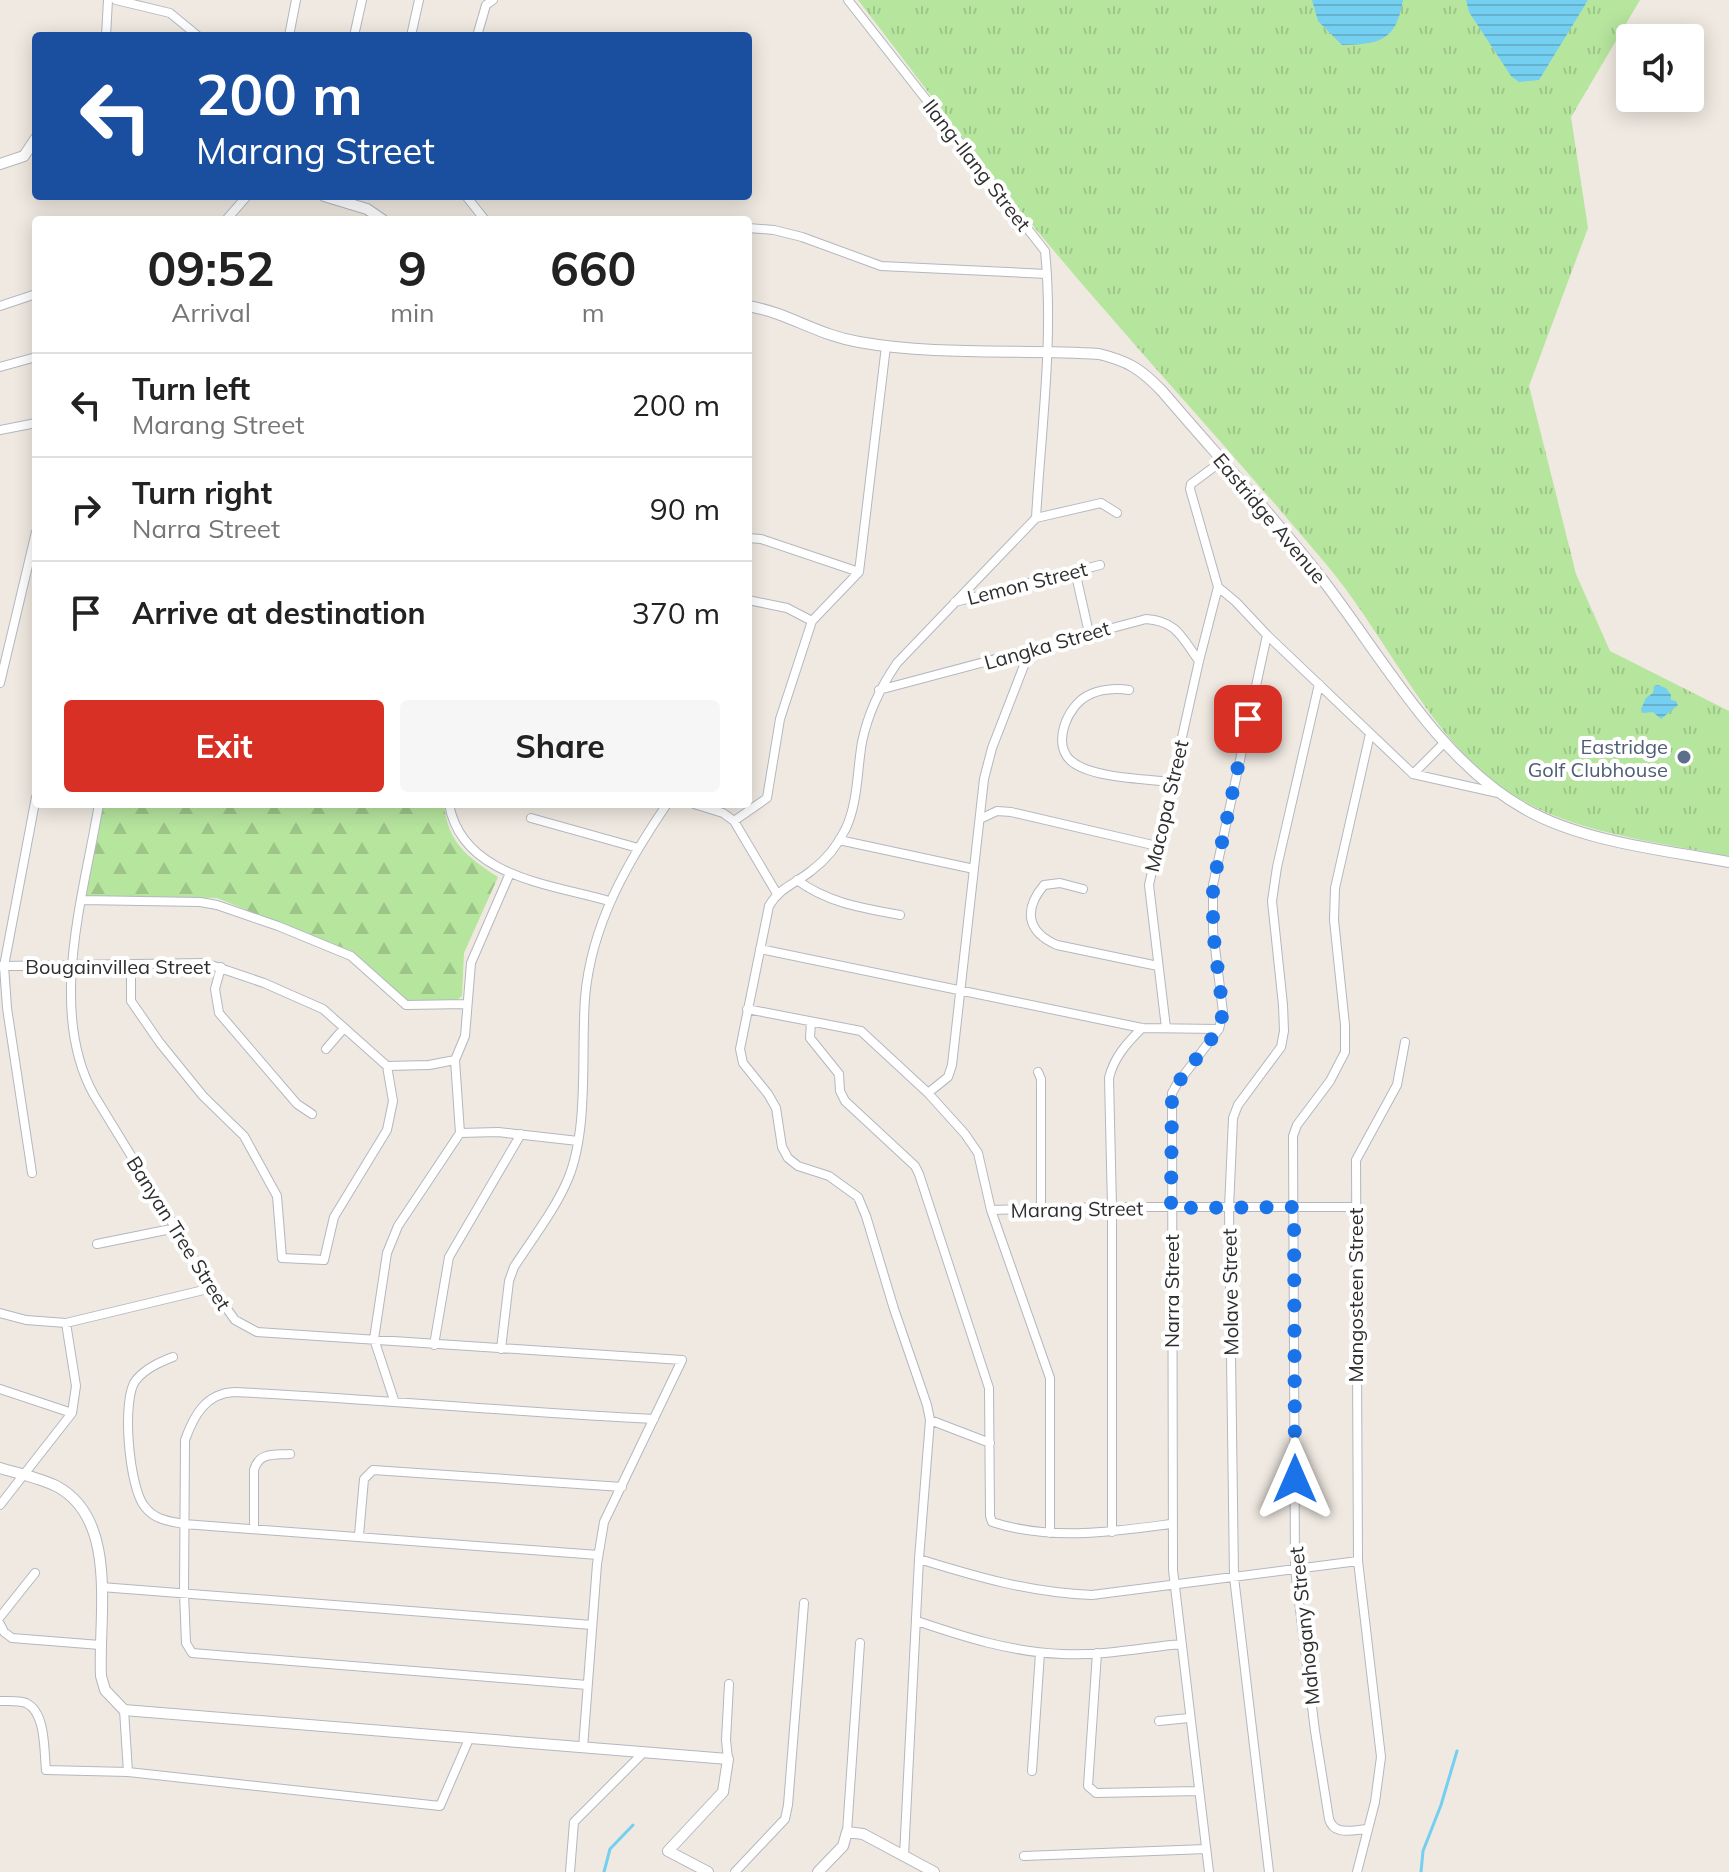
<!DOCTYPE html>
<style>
:root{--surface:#fff;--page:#f6f6f6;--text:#222;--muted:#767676;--line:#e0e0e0;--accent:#d93025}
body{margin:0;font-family:Mulish,sans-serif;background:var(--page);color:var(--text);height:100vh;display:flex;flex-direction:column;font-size:30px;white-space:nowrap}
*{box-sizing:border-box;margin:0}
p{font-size:26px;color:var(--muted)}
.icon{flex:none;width:44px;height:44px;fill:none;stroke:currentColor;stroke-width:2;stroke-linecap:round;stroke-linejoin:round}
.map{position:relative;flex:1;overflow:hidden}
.details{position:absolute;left:32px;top:216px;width:720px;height:592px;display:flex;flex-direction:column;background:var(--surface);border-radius:8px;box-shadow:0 4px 20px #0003}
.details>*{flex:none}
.hud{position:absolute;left:32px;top:32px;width:720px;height:168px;border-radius:8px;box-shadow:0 4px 20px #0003;background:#1a4fa0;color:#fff;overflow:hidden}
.controls{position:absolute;left:1616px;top:24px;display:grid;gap:16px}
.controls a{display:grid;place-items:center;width:88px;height:88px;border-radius:8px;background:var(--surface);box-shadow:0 4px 20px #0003;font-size:40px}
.pin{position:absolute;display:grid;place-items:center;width:68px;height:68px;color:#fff;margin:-34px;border-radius:16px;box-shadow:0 4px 12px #0006}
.me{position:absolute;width:88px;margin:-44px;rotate:0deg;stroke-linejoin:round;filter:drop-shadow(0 0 6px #0008)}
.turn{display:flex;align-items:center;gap:28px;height:168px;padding:0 32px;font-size:36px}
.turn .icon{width:104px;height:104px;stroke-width:2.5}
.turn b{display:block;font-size:56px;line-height:68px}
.eta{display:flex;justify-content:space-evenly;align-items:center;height:136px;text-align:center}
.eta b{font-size:48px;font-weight:700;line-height:56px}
.cta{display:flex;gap:16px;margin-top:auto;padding:16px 32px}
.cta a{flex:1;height:92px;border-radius:8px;background:var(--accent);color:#fff;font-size:32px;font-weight:700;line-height:92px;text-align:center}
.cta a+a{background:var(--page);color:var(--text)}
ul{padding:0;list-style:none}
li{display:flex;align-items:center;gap:24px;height:104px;padding:0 32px;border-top:2px solid var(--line)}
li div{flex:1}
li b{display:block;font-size:30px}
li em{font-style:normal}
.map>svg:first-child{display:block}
.grass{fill:url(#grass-tufts)}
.forest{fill:url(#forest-firs)}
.water{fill:url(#water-rules)}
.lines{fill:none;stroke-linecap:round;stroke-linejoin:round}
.stream{stroke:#75cff0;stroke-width:3}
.minor-casing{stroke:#b4b7c1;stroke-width:10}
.tertiary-casing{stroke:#b4b7c1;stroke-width:12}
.minor{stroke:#fff;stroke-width:8}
.tertiary{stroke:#fff;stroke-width:10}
.route{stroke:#1a73e8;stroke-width:14;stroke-dasharray:0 25.2}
.service-dot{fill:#5c6f8a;stroke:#fff;stroke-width:3}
.labels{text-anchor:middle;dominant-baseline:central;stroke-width:8;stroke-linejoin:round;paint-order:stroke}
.street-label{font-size:20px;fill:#2e2e2e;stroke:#fff}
.service-label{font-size:20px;fill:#4e5e75;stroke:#fff;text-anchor:end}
</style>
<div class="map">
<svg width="1729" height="1872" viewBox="0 0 1729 1872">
<defs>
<pattern id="grass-tufts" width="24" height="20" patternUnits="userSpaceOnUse" patternTransform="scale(2)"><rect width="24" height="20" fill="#b6e59e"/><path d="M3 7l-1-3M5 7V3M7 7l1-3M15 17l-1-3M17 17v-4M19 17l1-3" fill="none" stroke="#9dc588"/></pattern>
<pattern id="forest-firs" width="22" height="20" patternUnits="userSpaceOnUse" patternTransform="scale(2)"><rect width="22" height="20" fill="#b6e59e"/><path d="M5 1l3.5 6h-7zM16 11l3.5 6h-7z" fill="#9dc588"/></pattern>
<pattern id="water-rules" width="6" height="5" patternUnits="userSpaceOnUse" patternTransform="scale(2)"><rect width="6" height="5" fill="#75cff0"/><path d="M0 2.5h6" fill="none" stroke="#66b2ce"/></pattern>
</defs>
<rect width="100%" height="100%" fill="#efe9e1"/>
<path class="grass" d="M858 0H1640L1571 117 1588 228 1529 386 1576 574 1610 651 1729 711V856C1653 841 1565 833 1501 787 1427 733 1385 634 1326 564 1234 454 1136 349 1044 239 979 162 920 80 858 0Z"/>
<path class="forest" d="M103 804H444C448 843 466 856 498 877L464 953 462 996 457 1000 408 1003 358 956 217 898 86 897Z"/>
<path class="water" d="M1312 0H1403C1396 41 1380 44 1342 45L1318 21Z
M1466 0H1588L1539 80 1519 82 1511 76 1469 12Z
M1658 685 1666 688 1671 695V700L1676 701 1678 705 1661 719 1653 712 1642 713 1641 709 1646 698 1653 693 1654 686Z"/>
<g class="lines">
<path class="stream" d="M604 1872 610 1849 633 1825
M1421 1872 1423 1851 1441 1805 1457 1751"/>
<defs>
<path id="minor" d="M116 0 170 13 198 36
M848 0 1045 251C1054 339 1041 430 1036 518L897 663C880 688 868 713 862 742 857 771 858 802 846 828 838 845 826 860 811 871 795 884 779 888 769 906L740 1049 743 1063 768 1094 776 1108 782 1147 788 1158 798 1166 829 1176 858 1197 866 1216 894 1309 927 1405 930 1420 919 1559 904 1856
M106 36 108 0
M289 36 296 0
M354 36 362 0
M411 36 419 0
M477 36 486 5 493 0
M466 196 485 220
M226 220 247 196
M748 228 774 230 802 237 881 266 1047 274
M0 306 36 294
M0 367 36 357
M0 430 36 423
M1036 518 1101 503 1117 513
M748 538 761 539 859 572
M1075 571 1089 633
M1218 587 1236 602 1267 635 1413 774
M1218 587 1190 489 1191 484 1222 461
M748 600 787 608 812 621
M955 602 1100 565
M0 683 36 532
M879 690 1146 619C1177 621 1182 638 1199 661
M1129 690C1116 688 1099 689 1087 696 1068 706 1052 742 1070 760 1089 778 1145 779 1172 782
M1413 774 1498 793
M1413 774 1444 743
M99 804C84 894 47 1011 94 1095L212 1288 235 1320 257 1332 682 1360 604 1522 597 1564 583 1748
M449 804C462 877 550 884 609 901
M694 804 723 813 734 821 776 892
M531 818 638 848
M980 819 997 811 1011 812 1157 846
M734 821 767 798 780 719 812 621 859 572 886 346
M839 840 974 869
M797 880C828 903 862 908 900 915
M1083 889 1060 883 1044 885C1023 910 1027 932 1057 945L1158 966
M82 900 200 902 217 905 278 926 351 956 406 1005 467 1004
M760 949 1142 1028 1219 1029
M131 965V1001L160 1043 203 1096 244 1136 277 1196 282 1258 324 1260 334 1217 387 1130 393 1101 387 1066
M0 966 205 963 264 983 323 1009 387 1066 429 1065 455 1060
M221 967 215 989 219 1013 297 1104 312 1114
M747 1009 861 1031 928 1093 965 1134 978 1153 991 1210 1050 1378V1533
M811 1022 810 1038 839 1074 840 1091 845 1101 915 1166 919 1174 989 1388 990 1516 992 1522C1051 1541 1111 1532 1171 1524
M1166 1028 1149 885 1199 661 1218 587
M326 1049 344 1028
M1038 1072 1041 1079V1209
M928 1093 948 1077 952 1065 984 779 992 748 1030 650
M460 1133 498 1132 578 1141
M32 1173 7 1008 4 966 36 797
M991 1210 1112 1207H1355
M97 1244 176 1228
M0 1313 26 1320 66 1323 212 1288
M434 1345 449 1257 521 1134
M501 1349 509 1281 514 1267C532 1239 555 1210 568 1179 589 1129 581 1053 585 998 591 925 627 863 667 804
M173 1357C160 1362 146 1368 136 1380 121 1398 129 1489 145 1507 155 1520 169 1521 184 1524L598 1555
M0 1389 72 1413
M394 1400 374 1339 387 1253 398 1226 460 1133 455 1060 465 1036 471 963 510 873
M930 1420 990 1443
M0 1505 72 1413 76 1386 66 1323
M254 1527V1470C259 1452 274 1455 290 1454
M1112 1532V1207L1109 1078C1114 1057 1127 1043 1142 1028
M359 1535 364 1479 373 1470 622 1487
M919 1559C977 1577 1032 1593 1092 1595L1358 1561
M101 1587 592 1625
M0 1617 35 1573
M917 1621C964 1637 1011 1652 1062 1654 1101 1656 1141 1648 1180 1644
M0 1624 4 1632 12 1638 100 1645
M1097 1653 1088 1786 1096 1793 1199 1791
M587 1685 192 1653 186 1643 184 1593 185 1440C194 1415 206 1393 235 1392 375 1399 514 1412 654 1419
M0 1701C8 1701 18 1700 26 1703 46 1712 44 1751 46 1770L128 1772 440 1806 469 1739
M124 1710 128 1772
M1159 1721 1189 1718
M728 1759 726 1740 729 1684
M1032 1771 1040 1653
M1368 1829C1352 1830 1334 1836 1329 1819L1315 1731 1295 1569 1293 1136 1297 1125 1330 1081 1345 1052V1025L1334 920 1335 888 1370 734
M847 1832 860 1643
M1024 1856 1206 1849
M570 1872 574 1822 642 1754
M735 1872 785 1819 788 1805 804 1603
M1209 1872 1173 1570 1172 1093 1177 1084 1219 1029 1223 1012 1213 931V885L1267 635
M1269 1872 1234 1577 1229 1208 1233 1118 1238 1105 1281 1047 1284 1031 1283 1005 1272 901 1277 867 1319 684
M1357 1872 1375 1802 1381 1757 1358 1561 1356 1160 1397 1085 1405 1042"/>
<path id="tertiary" d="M0 164 24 156 36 138
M324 196 367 209 383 220
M748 306C789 313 817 335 859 342 937 356 1019 349 1099 354 1128 361 1141 369 1162 391 1214 452 1269 511 1319 575 1380 653 1437 760 1525 809 1583 842 1664 850 1729 862
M0 1468C19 1474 41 1478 58 1487 119 1521 98 1618 101 1676L105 1690 124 1710 728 1759 723 1792 668 1851 708 1872
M818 1872 843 1846 847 1832 863 1834 934 1872"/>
</defs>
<use href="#minor" class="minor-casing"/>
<use href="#tertiary" class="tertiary-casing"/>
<use href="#minor" class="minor"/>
<use href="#tertiary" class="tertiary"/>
</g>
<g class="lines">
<path class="route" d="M1248 719 1213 885V931L1223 1012 1219 1029 1177 1084 1172 1093 1171 1208 1294 1207 1295 1479"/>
</g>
<circle class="service-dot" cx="1684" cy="757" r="8"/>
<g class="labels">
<g class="street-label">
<text transform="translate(977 165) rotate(52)">Ilang-Ilang Street</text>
<text transform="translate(1270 518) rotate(50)">Eastridge Avenue</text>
<text transform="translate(1027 583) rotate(-14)">Lemon Street</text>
<text transform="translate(1047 645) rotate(-16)">Langka Street</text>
<text transform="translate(1166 806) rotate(-77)">Macopa Street</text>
<text x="118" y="966">Bougainvillea Street</text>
<text transform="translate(1077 1209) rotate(-1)">Marang Street</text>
<text transform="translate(179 1233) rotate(58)">Banyan Tree Street</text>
<text transform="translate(1171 1291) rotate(-90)">Narra Street</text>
<text transform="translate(1230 1292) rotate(-91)">Molave Street</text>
<text transform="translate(1355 1295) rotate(-90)">Mangosteen Street</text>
<text transform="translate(1304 1626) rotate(-96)">Mahogany Street</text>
</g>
<g class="service-label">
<text x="1668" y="746">Eastridge<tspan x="1668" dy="23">Golf Clubhouse</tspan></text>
</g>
</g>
</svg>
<div class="controls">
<a><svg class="icon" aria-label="sound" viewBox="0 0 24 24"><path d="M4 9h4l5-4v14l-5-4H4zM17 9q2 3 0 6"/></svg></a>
</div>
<div class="pin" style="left:1248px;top:719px;background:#d93025"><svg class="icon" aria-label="arrive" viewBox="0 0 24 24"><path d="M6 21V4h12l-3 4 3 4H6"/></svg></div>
<svg class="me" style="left:1295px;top:1479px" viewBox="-20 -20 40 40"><path d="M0-17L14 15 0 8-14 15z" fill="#1a73e8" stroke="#fff" stroke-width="4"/></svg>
<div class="hud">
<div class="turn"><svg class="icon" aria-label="left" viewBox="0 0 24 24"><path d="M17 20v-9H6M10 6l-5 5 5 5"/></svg><div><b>200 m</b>Marang Street</div></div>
</div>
<section class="details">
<div class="eta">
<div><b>09:52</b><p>Arrival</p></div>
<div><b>9</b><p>min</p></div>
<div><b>660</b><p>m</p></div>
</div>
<ul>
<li><svg class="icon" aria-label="left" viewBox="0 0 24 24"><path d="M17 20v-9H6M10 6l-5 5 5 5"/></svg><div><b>Turn left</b><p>Marang Street</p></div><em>200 m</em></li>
<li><svg class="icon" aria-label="right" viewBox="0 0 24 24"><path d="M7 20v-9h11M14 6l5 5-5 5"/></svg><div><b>Turn right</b><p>Narra Street</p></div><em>90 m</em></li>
<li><svg class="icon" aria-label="arrive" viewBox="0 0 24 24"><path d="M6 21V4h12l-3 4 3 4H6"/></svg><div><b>Arrive at destination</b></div><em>370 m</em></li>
</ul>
<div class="cta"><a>Exit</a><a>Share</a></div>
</section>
</div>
